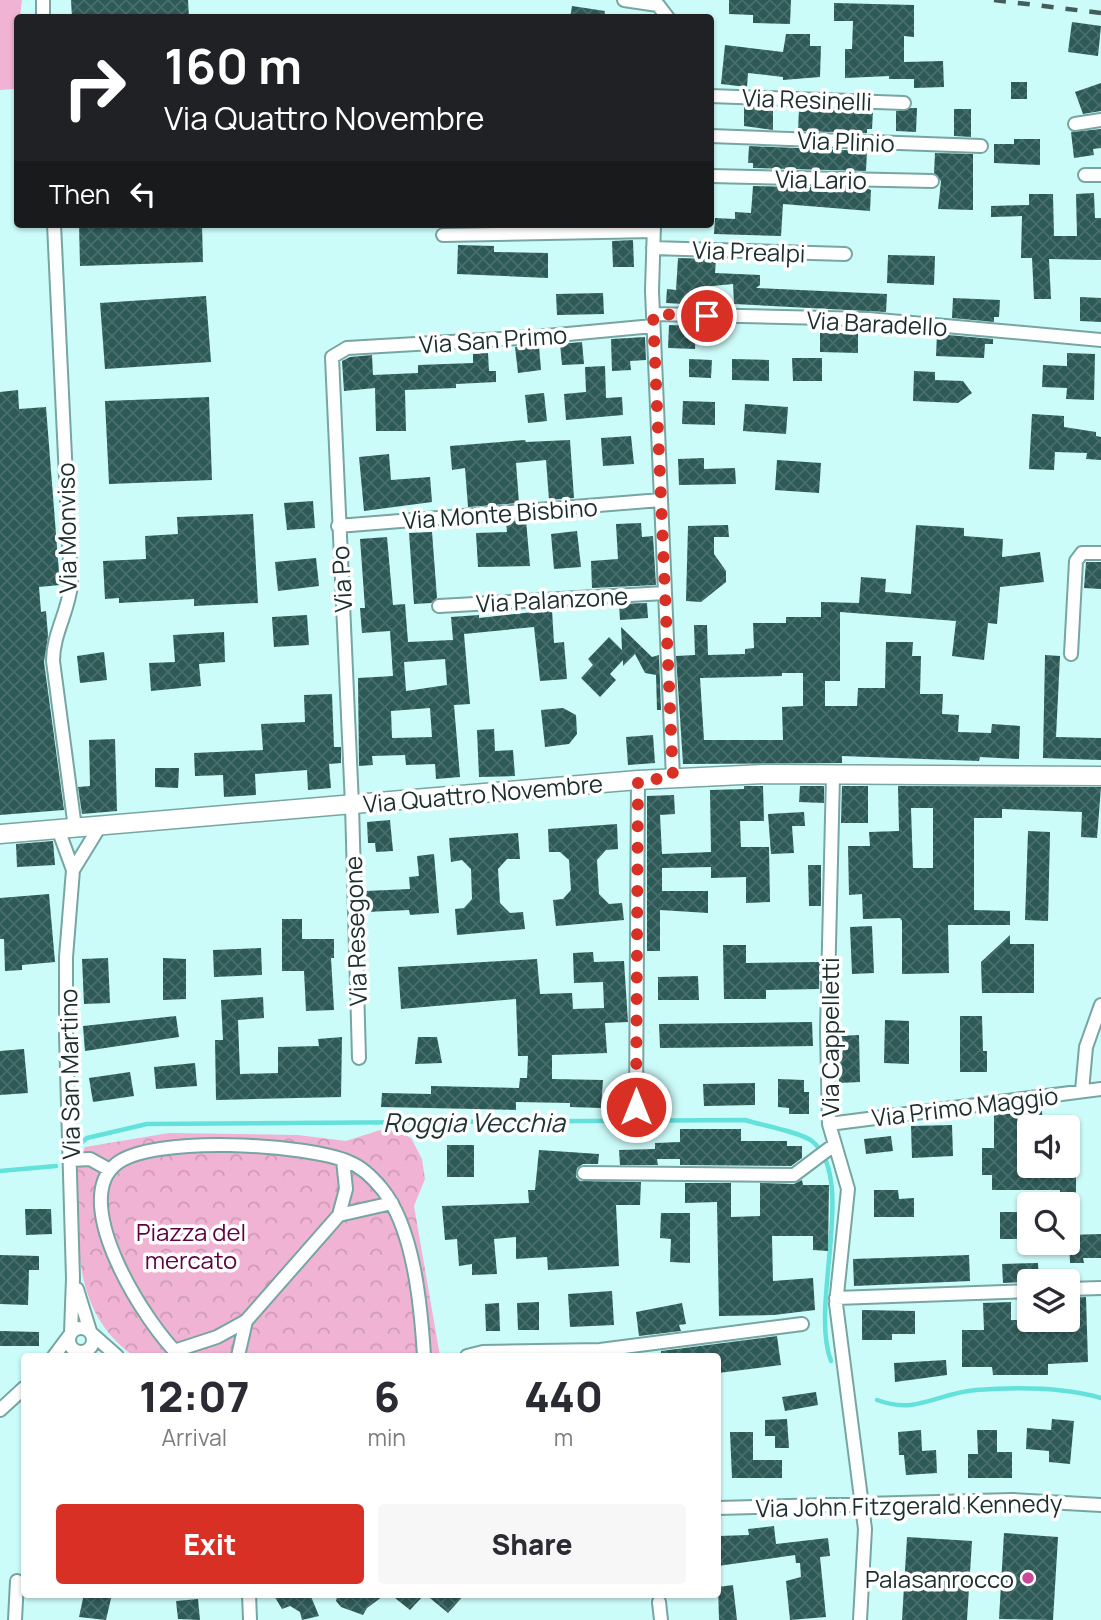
<!DOCTYPE html>
<style>
:root{--surface:#fff;--page:#f7f7f7;--text:#2b2b33;--muted:#7c7c81;--accent:#d93025}
body{margin:0;font-family:Manrope,sans-serif;background:var(--page);color:var(--text);height:100vh;display:flex;flex-direction:column;font-size:26px;white-space:nowrap}
*{box-sizing:border-box;margin:0}
p{font-size:23px;color:var(--muted)}
.icon{flex:none;width:38px;height:38px;fill:none;stroke:currentColor;stroke-width:2;stroke-linecap:round;stroke-linejoin:round}
.map{position:relative;flex:1;overflow:hidden}
.sheet{position:absolute;left:21px;top:1353px;width:700px;height:245px;display:flex;flex-direction:column;background:var(--surface);border-radius:7px;box-shadow:0 2px 5px #0004}
.sheet>*{flex:none}
.banner{position:absolute;left:14px;top:14px;width:700px;height:214px;border-radius:7px;box-shadow:0 2px 5px #0004;background:#202124;color:#fff;overflow:hidden}
.fabs{position:absolute;left:1017px;top:1115px;display:grid;gap:14px}
.fabs a{display:grid;place-items:center;width:63px;height:63px;border-radius:7px;background:var(--surface);box-shadow:0 2px 5px #0004;font-size:35px}
.pin{position:absolute;display:grid;place-items:center;width:60px;height:60px;color:#fff;margin:-30px;border:4px solid #fff;border-radius:50%;box-shadow:0 2px 7px #0007}
.me{position:absolute;width:77px;margin:-38px;rotate:0deg;stroke-linejoin:round;filter:drop-shadow(0 0 5px #0008)}
.turn{display:flex;align-items:center;gap:24px;height:147px;padding:0 35px;font-size:32px}
.turn .icon{width:91px;height:91px;stroke-width:2.5}
.turn b{display:block;font-size:49px;line-height:60px}
.then{display:flex;align-items:center;height:66px;padding:0 35px;background:#0003;gap:14px;font-size:26px}
.eta{display:flex;justify-content:space-evenly;align-items:center;height:119px;text-align:center}
.eta b{font-size:42px;font-weight:800;line-height:49px}
.cta{display:flex;gap:14px;margin-top:auto;padding:14px 35px}
.cta a{flex:1;height:80px;border-radius:7px;background:var(--accent);color:#fff;font-size:28px;font-weight:800;line-height:80px;text-align:center}
.cta a+a{background:var(--page);color:var(--text)}
.map>svg:first-child{display:block}
.grass{fill:#f1b3d4}
.forest{fill:url(#forest-crowns)}
.lines{fill:none;stroke-linecap:round;stroke-linejoin:round}
.stream{stroke:#65e1dc;stroke-width:4.5}
.building{fill:url(#building-cross-hatch);fill-rule:evenodd}
.street-casing{stroke:#77a5a2;stroke-width:16}
.secondary-casing{stroke:#77a5a2;stroke-width:21}
.street{stroke:#fff;stroke-width:12}
.secondary{stroke:#fff;stroke-width:18}
.rail{stroke:#445d5b;stroke-width:4.5;stroke-dasharray:12 12;stroke-linecap:butt}
.route{stroke:#d93025;stroke-width:12;stroke-dasharray:0 21.6}
.poi-dot{fill:#c74997;stroke:#fff;stroke-width:2.5}
.labels{text-anchor:middle;dominant-baseline:central;stroke-width:7;stroke-linejoin:round;paint-order:stroke}
.street-label{font-size:24px;fill:#1c2e2d;stroke:#fff}
.park-label{font-size:24px;fill:#600043;stroke:#fff}
.poi-label{font-size:24px;fill:#1c2e2d;stroke:#fff;text-anchor:end}
.water-label{font-size:26px;font-style:italic;fill:#203635;stroke:#fff}
</style>
<div class="map">
<svg width="1101" height="1620" viewBox="0 0 1101 1620">
<defs>
<pattern id="forest-crowns" width="20" height="18" patternUnits="userSpaceOnUse" patternTransform="scale(1.75)"><rect width="20" height="18" fill="#f1b3d4"/><path d="M2 6a3 3 0 1 1 6 0M12 15a3 3 0 1 1 6 0" fill="none" stroke="#ce9ab6"/></pattern>
<pattern id="building-cross-hatch" width="8" height="8" patternUnits="userSpaceOnUse" patternTransform="scale(1.75)"><rect width="8" height="8" fill="#2d5957"/><path d="M0 0l8 8M0 8l8-8" fill="none" stroke="#496e6c"/></pattern>
</defs>
<rect width="100%" height="100%" fill="#ccfcf9"/>
<path class="grass" d="M0 0H22L20 17 18 18V86L15 89 0 90Z"/>
<path class="forest" d="M380 1130 397 1131 411 1138 422 1159 425 1179 414 1206 440 1356H134C68 1310 79 1234 76 1162L85 1147 169 1133 298 1135 346 1141Z"/>
<g class="lines">
<path class="stream" d="M80 1144 87 1138 147 1124 745 1120C761 1125 800 1132 812 1141 858 1178 809 1305 831 1361
M0 1171 56 1166
M877 1400C917 1415 937 1393 976 1390 1016 1387 1063 1387 1101 1398"/>
</g>
<path class="building" d="M71 0H188L189 18H72Z
M729 0H791L790 24 753 23V15L729 14Z
M834 3 914 5V37L904 36V62L943 61 944 87 914 88V79H889V76L845 78V49H852L853 21H834Z
M572 6 605 11 604 18H570Z
M1072 22 1101 26 1098 56 1068 52Z
M786 34H810V46H821L820 77 783 80V77L748 73 747 87 721 84 725 45 783 52Z
M1011 82H1027V99H1011Z
M1101 83V111L1083 114 1075 92Z
M744 106 773 107V130L744 126Z
M911 108H917L916 132 896 131V111Z
M799 109 873 111 872 129H867V133L798 131Z
M954 109H971V137L954 136Z
M1101 129V148L1093 149 1094 155 1074 158 1071 132Z
M1014 139H1040V165L994 163V144H1014Z
M749 146 867 151 866 171 753 168V163H748Z
M935 153 973 154V210L938 209 941 181 934 173Z
M753 186 866 188 871 190 870 211 783 204 781 236 714 234 715 218 735 219V212L751 213Z
M1094 193 1095 218H1101V260L1049 259 1051 299H1034L1032 258H1021L1022 216 991 217V206L1029 205V194H1053L1054 236H1077L1076 194Z
M79 224H202L203 262 80 266Z
M633 240 634 267H613L612 241Z
M458 245 494 246V252L548 253V278L457 274Z
M888 255 935 256 934 285 887 283Z
M678 258 716 259 715 273 760 275V285L756 288 887 294 886 312 734 304 733 284 702 287 701 305 666 303 667 289 676 290Z
M603 293 604 314 557 315 556 294Z
M206 296 211 362 105 369 100 303Z
M1080 297 1101 298V322L1080 321Z
M953 298 1000 300 999 317H994V322L952 318Z
M669 325 696 326 695 349 668 348Z
M820 333H858V353L820 352Z
M937 334 993 339V344H985L984 358 936 356Z
M645 337 646 360 630 361 631 370 612 371 611 339Z
M582 342 584 364 562 365 560 344Z
M539 346 541 370 518 373 515 347Z
M488 353 489 371H496V382L456 384V388L405 390 406 431H376L375 388 344 391 342 361 350 357 372 355 373 375 418 373V365L473 363V354Z
M1067 353 1095 354 1094 400 1066 399 1067 388 1042 387 1043 365 1067 366Z
M792 358H822V381H793Z
M689 359 712 360 711 378 689 377Z
M732 359 769 360V381L732 380Z
M605 366 606 398 622 397 623 415 566 420 564 394 586 392 585 367Z
M914 371 935 372V380L963 381 972 393 958 403 913 401Z
M18 390 19 409 46 407 60 585 39 587 41 612 46 611 48 636 44 662 64 810 0 815V392Z
M544 393 547 421 528 423 525 395Z
M209 397 212 480 109 484 105 401Z
M683 401 715 402V425L682 424Z
M745 404 788 407 786 434 743 431Z
M1032 414 1064 416V427L1096 432V436L1101 437V460L1086 459 1087 453 1055 452 1054 470 1029 469Z
M631 436 634 464 603 466 601 438Z
M525 440 526 442 570 440 574 498 549 500 546 460 516 463 519 503 468 507 465 468 452 470 450 446Z
M389 454 391 480 430 477 432 502 364 511 359 457Z
M704 458V469L735 468 736 484 679 485 678 459Z
M777 460 821 463 819 493 775 490Z
M313 501 315 528 287 530 284 503Z
M253 514 258 603 194 606V599L119 603V598L105 599 103 561 146 559 145 536 178 534 177 517Z
M526 520 530 566 478 567 476 533 507 532 506 521Z
M641 523 642 537 653 536 656 585 592 588 591 561 618 559 616 524Z
M728 525 729 537H714V554L726 571V582L701 602 686 601 688 526Z
M916 525 964 528V536L1003 539 1002 557 1040 552 1044 582 1000 587 997 624 988 623 984 660 952 656 956 621 840 612V681H825V706H857L858 688H885L886 642H913L912 656H921L920 694H943L942 714 959 715 958 732 991 733 992 724 1020 726 1019 759 980 757 979 761 842 756V763L683 764 676 656 695 655 694 625H707L708 655 745 654V649L754 648 753 623H786V617H821V602L859 603 861 577 886 579 885 592 911 594ZM782 673H803V706L782 707 783 740H704L700 678 782 676Z
M577 531 581 567 554 569 551 534Z
M432 532 437 598 431 603 414 604 409 533Z
M387 537 393 605 405 604 408 642 453 640 451 617 479 615V618L552 610 554 643 564 642 567 679 540 681 534 627 464 634 470 704 454 705 460 777 436 779 435 764 406 765 405 755 372 756 373 765 359 766 358 678 393 676 390 631 362 633 360 608H365L360 539ZM445 659 447 685 406 691 404 662ZM430 708 432 737 392 738 391 711Z
M316 558 319 586 278 591 275 562Z
M1086 562H1101V589L1084 588Z
M647 603 648 618 620 620 619 604Z
M307 615 309 645 274 647 272 617Z
M621 627 652 657 659 655 661 710H657L656 675 645 673 635 654 623 666V660L610 674 616 680 600 697 581 678 593 665 588 659 609 637 622 650Z
M224 632 225 662 199 664 201 686 151 691 149 663 175 662 173 635Z
M104 652 107 680 80 683 77 656Z
M1045 655 1060 656 1056 737 1101 738V760L1043 758Z
M332 694 334 747H341V763L329 764 331 788 308 790 307 770 255 774 256 795 224 797 223 775 195 776 194 753 263 750 261 724 305 722 304 695Z
M563 708 576 715 577 734 569 744 545 747 541 710Z
M494 729 495 751 513 750 515 776 479 777 477 730Z
M653 735 655 763 628 765 626 737Z
M115 739 117 811 82 814 78 787 90 786 89 740Z
M155 768H179L178 788 155 787Z
M744 786H763L764 821H740L741 847H769L770 902 746 903V877L711 878V867L662 868V891H708V913L660 910V951H647V796L674 795 675 814 660 815 662 854 711 852 710 790 744 789Z
M800 786H824V803L799 802Z
M842 786H868V823H841Z
M898 786 1101 787 1097 838 1081 837 1082 812 1002 809V818H974V910L1010 911V925H948L949 973 902 974V921L900 918 863 919 862 894 849 895 848 846H870L869 832 899 831ZM911 808H933V868H913Z
M804 812 805 826H792L794 853 771 854 768 814Z
M390 820 393 851 376 852 375 843H368L367 822Z
M617 824 618 849 606 850 597 860 599 894 609 904 622 903 624 920 556 926 553 900 563 899 571 890 569 860 560 852H549L548 829Z
M1028 831 1050 832 1048 921 1025 920Z
M518 833 520 859H507L498 869 500 903 510 913 523 912 525 929 457 935 455 909 464 908 472 899 471 869 462 860 451 862 449 838Z
M53 841 55 865 17 867 16 844Z
M434 854 439 913 410 915 409 910 367 912 366 891 410 889 409 877 419 876 417 856Z
M808 865H821V906H809Z
M49 894 55 962 22 965V970L5 971 4 939H0V898Z
M282 919H302V939H334V958H331L334 1010 306 1011 304 971H282Z
M872 926 874 973 852 974 850 927Z
M1010 935V944H1034V993H982L981 962Z
M723 945H746V963L820 962 819 989 766 990V999H724Z
M261 948 262 975 214 977 213 950Z
M593 952 594 962 624 961 628 1022 605 1023 607 1053 552 1055V1079L603 1080 601 1108 570 1107V1103L516 1102V1110L381 1107 382 1093 431 1094V1086L519 1088 520 1078H527L528 1056H518L516 999 401 1009 398 967 537 959 540 994 572 993 573 1009 604 1008 603 982 574 983 573 953Z
M108 958 110 1003 84 1004 82 959Z
M163 958 186 959V999L163 1000Z
M698 976 699 1000H658V977Z
M263 997 264 1018 238 1020 240 1074 278 1073V1047L319 1046 318 1039 342 1037 341 1097 216 1100 215 1040H223L221 1000Z
M176 1016 179 1037 85 1051 83 1026Z
M960 1016H982L983 1051H987V1072H960Z
M885 1020 909 1021V1064L884 1063Z
M812 1022 813 1046 660 1048 659 1024Z
M859 1035 860 1082 839 1083 838 1036Z
M418 1037H437L442 1063 415 1064Z
M24 1049 28 1093 0 1095V1051Z
M195 1063 197 1086 156 1089 154 1067Z
M130 1072 134 1096 93 1102 89 1078Z
M778 1079 804 1080V1092H809V1114H789V1108L778 1107Z
M755 1083V1105L704 1106 703 1084Z
M1042 1111 1043 1127H1029V1166H1076V1204H1060V1190H992V1175H982V1148H994V1112Z
M952 1125 953 1156 912 1158 911 1126Z
M680 1129H741V1141H787V1146H802V1158L791 1166 680 1165V1159H657L658 1165H620L619 1150 655 1149V1143L680 1142Z
M891 1136 893 1151 866 1154 864 1139Z
M447 1145H474V1177H447Z
M539 1150 599 1154 598 1164H583L577 1168 576 1177 580 1181 641 1182 640 1205H616L619 1266 548 1270 547 1257 516 1259V1237L494 1239 497 1274 472 1275V1264L459 1266 457 1239 445 1240 442 1206 529 1203 528 1190H535Z
M802 1180 803 1185H829L828 1251 813 1250V1236H772L773 1281 813 1278 815 1310 774 1315 719 1316 717 1202 685 1203V1183H731V1217L760 1216V1183L794 1184Z
M874 1190H898L899 1199 914 1198V1217H874Z
M25 1209H51L52 1234 26 1235Z
M1000 1212H1029V1239H1000Z
M661 1213H690V1263L670 1262 671 1239 660 1238Z
M1101 1234V1258H1083L1084 1263H1070L1069 1235Z
M0 1255 39 1256V1270H29L28 1305 0 1304Z
M969 1255 970 1281 854 1286 853 1259Z
M1038 1263 1039 1281 1003 1283 1002 1264Z
M612 1291 614 1325 570 1327 568 1294Z
M1086 1297 1088 1362 1048 1364V1375H993L992 1367H962V1330H984L983 1303 1011 1302V1320H1068V1298Z
M539 1302V1330H518L517 1303Z
M499 1303 500 1331H486L485 1304Z
M682 1303 686 1324 679 1325 681 1331 639 1336 636 1312Z
M862 1310 915 1311V1334H892V1340H862Z
M0 1331 39 1332V1346H0Z
M777 1336 781 1365 718 1373V1356H661V1351Z
M946 1360 947 1375 895 1382 894 1363Z
M816 1392 818 1405 785 1411 782 1397Z
M787 1419 789 1448H775V1436H765V1420Z
M1052 1419 1074 1421 1070 1464 1049 1462V1451L1026 1449 1027 1428 1051 1430Z
M921 1430 922 1451 936 1450 937 1473 906 1475 904 1455H899L898 1432Z
M977 1430H997V1452H1012V1478H968V1454H978Z
M730 1432H753V1460H782V1478H732Z
M774 1526 776 1544 828 1538 830 1556 820 1557 826 1617 790 1620 786 1581 801 1577 800 1563H796L795 1555 718 1566V1536L749 1535 748 1529Z
M1004 1533 1058 1537 1053 1620 999 1619Z
M907 1537 972 1541 967 1620H902Z
M733 1585 737 1620H719L718 1587Z
M84 1594H112L106 1620 79 1617Z
M273 1594H310L319 1616 302 1620 300 1612 290 1606 282 1609Z
M338 1594H386L367 1608 363 1615 341 1607 336 1601Z
M390 1594H465L448 1613 425 1594 410 1610Z
M198 1599 200 1620 178 1619 176 1601Z"/>
<g class="lines">
<defs>
<path id="street" d="M43 0V18
M624 0 658 5 668 18
M710 96 904 103
M1075 124 1101 120
M710 136 981 146
M1085 175H1101
M710 176 932 181
M54 224 71 584C69 611 53 633 53 661L75 828
M654 224 652 291 673 778
M443 235 654 231
M653 248 845 254
M653 314 868 319 1101 340
M338 526 661 500
M439 606 665 593
M1071 654 1076 561 1082 553H1101
M833 775 827 1030 829 1124 848 1189 836 1304 865 1529 860 1620
M58 829 73 870 66 957V1035L73 1278 71 1333
M73 870 100 826
M359 1058 352 805 332 357 347 348 536 337 653 326
M1082 1091 1086 1047 1101 1005
M636 1107 638 780
M829 1124 1101 1089
M71 1160 90 1159 110 1170
M584 1173 794 1175 834 1145
M339 1215 346 1189 343 1160
M77 1289 90 1331
M1068 1289 1101 1288
M836 1298 1029 1291
M69 1340a12 12 0 1 1 24 0a12 12 0 1 1-24 0Z
M91 1333 117 1356
M174 1351 217 1337 246 1321
M54 1356 69 1336
M180 1356C147 1326 69 1204 115 1165 150 1134 308 1144 349 1162 362 1167 373 1178 382 1189 414 1228 421 1307 424 1356
M238 1356 246 1321 339 1215 392 1203
M467 1356 483 1352 600 1350 802 1324
M0 1410 24 1388
M718 1508 1012 1500 1101 1505
M249 1594 250 1620
M659 1602 661 1620
M15 1620 17 1581"/>
<path id="secondary" d="M0 834 638 780 766 774 1101 776"/>
</defs>
<use href="#street" class="street-casing"/>
<use href="#secondary" class="secondary-casing"/>
<use href="#street" class="street"/>
<use href="#secondary" class="secondary"/>
<path class="rail" d="M994 0 1101 13"/>
</g>
<g class="lines">
<path class="route" d="M636 1107 638 780 673 778 653 314 707 316"/>
</g>
<circle class="poi-dot" cx="1028" cy="1578" r="7"/>
<g class="labels">
<g class="street-label">
<text transform="translate(807 99) rotate(2)">Via Resinelli</text>
<text transform="translate(846 141) rotate(2)">Via Plinio</text>
<text transform="translate(821 179) rotate(1)">Via Lario</text>
<text transform="translate(749 251) rotate(2)">Via Prealpi</text>
<text transform="translate(877 323) rotate(3)">Via Baradello</text>
<text transform="translate(493 339) rotate(-4)">Via San Primo</text>
<text transform="translate(500 513) rotate(-4)">Via Monte Bisbino</text>
<text transform="translate(66 528) rotate(-91)">Via Monviso</text>
<text transform="translate(341 579) rotate(-93)">Via Po</text>
<text transform="translate(552 599) rotate(-3)">Via Palanzone</text>
<text transform="translate(483 793) rotate(-5)">Via Quattro Novembre</text>
<text transform="translate(355 931) rotate(-92)">Via Resegone</text>
<text transform="translate(829 1037) rotate(-90)">Via Cappelletti</text>
<text transform="translate(69 1074) rotate(-91)">Via San Martino</text>
<text transform="translate(965 1106) rotate(-7)">Via Primo Maggio</text>
<text transform="translate(909 1505) rotate(-1)">Via John Fitzgerald Kennedy</text>
</g>
<g class="park-label">
<text x="191" y="1231">Piazza del<tspan x="191" dy="28">mercato</tspan></text>
</g>
<g class="poi-label">
<text x="1014" y="1578">Palasanrocco</text>
</g>
<g class="water-label">
<text x="474" y="1122">Roggia Vecchia</text>
</g>
</g>
</svg>
<div class="fabs">
<a><svg class="icon" aria-label="sound" viewBox="0 0 24 24"><path d="M4 9h4l5-4v14l-5-4H4zM17 9q2 3 0 6"/></svg></a>
<a><svg class="icon" aria-label="search" viewBox="0 0 24 24"><circle cx="10" cy="10" r="6"/><path d="M15 15l6 6"/></svg></a>
<a><svg class="icon" aria-label="layers" viewBox="0 0 24 24"><path d="M12 4l9 5-9 5-9-5zM3 14l9 5 9-5"/></svg></a>
</div>
<div class="pin" style="left:707px;top:316px;background:#d93025"><svg class="icon" aria-label="arrive" viewBox="0 0 24 24"><path d="M6 21V4h12l-3 4 3 4H6"/></svg></div>
<svg class="me" style="left:636px;top:1107px" viewBox="-20 -20 40 40"><circle r="17" fill="#d93025" stroke="#fff" stroke-width="3"/><path d="M0-11L8 9 0 5-8 9z" fill="#fff"/></svg>
<div class="banner">
<div class="turn"><svg class="icon" aria-label="right" viewBox="0 0 24 24"><path d="M7 20v-9h11M14 6l5 5-5 5"/></svg><div><b>160 m</b>Via Quattro Novembre</div></div>
<div class="then">Then<svg class="icon" aria-label="left" viewBox="0 0 24 24"><path d="M17 20v-9H6M10 6l-5 5 5 5"/></svg></div>
</div>
<section class="sheet">
<div class="eta">
<div><b>12:07</b><p>Arrival</p></div>
<div><b>6</b><p>min</p></div>
<div><b>440</b><p>m</p></div>
</div>
<div class="cta"><a>Exit</a><a>Share</a></div>
</section>
</div>
